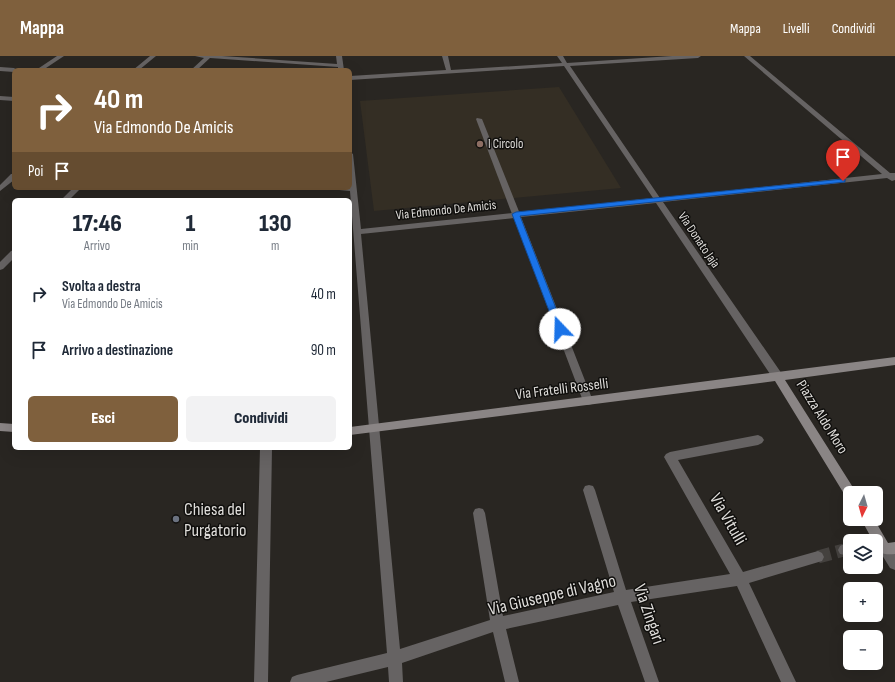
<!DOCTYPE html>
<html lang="it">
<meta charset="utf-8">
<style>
:root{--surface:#fff;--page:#f2f2f3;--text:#1f2937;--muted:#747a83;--accent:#7f603d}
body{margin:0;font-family:"Sofia Sans Condensed",sans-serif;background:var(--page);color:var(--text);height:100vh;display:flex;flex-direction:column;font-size:15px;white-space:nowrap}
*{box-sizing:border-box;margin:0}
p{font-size:13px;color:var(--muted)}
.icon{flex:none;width:22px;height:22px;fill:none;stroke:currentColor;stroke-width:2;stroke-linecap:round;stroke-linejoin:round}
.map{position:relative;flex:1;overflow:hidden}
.side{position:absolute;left:12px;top:142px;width:340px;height:252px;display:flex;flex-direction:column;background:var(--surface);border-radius:6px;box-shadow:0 4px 16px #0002}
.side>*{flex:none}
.banner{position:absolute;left:12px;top:12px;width:340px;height:122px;border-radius:6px;box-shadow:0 4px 16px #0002;background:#7f603d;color:#fff;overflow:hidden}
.needle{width:26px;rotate:185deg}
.controls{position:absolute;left:843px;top:430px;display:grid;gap:8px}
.controls a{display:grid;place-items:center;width:40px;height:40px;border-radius:6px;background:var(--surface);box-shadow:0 4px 16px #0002;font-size:20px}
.pin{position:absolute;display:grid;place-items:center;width:34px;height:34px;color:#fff;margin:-41px -17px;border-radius:50% 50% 50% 0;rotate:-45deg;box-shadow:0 0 4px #0007}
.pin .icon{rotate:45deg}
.me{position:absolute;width:44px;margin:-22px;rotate:339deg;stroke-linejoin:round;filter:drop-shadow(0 0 3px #0008)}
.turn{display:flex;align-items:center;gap:14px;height:84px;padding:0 16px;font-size:18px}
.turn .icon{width:52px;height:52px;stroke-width:2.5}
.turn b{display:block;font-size:28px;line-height:34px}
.then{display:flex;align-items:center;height:38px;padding:0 16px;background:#0003;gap:8px;font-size:15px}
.eta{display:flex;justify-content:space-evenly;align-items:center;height:68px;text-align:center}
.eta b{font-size:24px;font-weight:800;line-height:28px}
.primary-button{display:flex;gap:8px;margin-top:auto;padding:8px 16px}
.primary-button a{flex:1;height:46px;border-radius:6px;background:var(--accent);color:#fff;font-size:16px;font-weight:800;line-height:46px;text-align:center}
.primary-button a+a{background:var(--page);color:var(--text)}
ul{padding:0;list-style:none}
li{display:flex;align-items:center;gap:12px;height:56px;padding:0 16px}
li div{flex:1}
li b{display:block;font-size:15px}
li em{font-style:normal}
header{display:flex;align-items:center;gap:24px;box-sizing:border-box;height:56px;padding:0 20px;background:var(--accent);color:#fff}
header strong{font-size:19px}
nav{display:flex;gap:22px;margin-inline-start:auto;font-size:14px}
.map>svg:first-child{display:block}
.built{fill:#342e24}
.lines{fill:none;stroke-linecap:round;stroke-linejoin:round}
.street-tunnel{stroke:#44413e;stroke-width:13;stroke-dasharray:13 6;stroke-linecap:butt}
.lane{fill:#666363;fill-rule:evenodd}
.street{fill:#666363;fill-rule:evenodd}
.secondary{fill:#8a8585;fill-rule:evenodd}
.route{fill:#1a73e8;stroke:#114b97}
.education-dot{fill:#8d6e63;stroke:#100f0d;stroke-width:1.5}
.worship-dot{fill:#6b7280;stroke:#100f0d;stroke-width:1.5}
.labels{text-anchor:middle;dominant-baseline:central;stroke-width:3;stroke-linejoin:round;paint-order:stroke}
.far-poi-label{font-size:13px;fill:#dfddda;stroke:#100f0d;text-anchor:start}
.far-street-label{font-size:13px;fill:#dfddda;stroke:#100f0d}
.street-label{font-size:15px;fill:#dfddda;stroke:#100f0d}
.near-poi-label{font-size:18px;fill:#dfddda;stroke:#100f0d;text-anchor:start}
.near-street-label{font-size:18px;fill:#dfddda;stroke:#100f0d}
</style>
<header>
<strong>Mappa</strong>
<nav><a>Mappa</a><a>Livelli</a><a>Condividi</a></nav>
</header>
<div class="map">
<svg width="895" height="626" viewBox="0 0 895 626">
<rect width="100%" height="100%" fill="#292622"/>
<path class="built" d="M559 31 621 132 374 155 360 45Z"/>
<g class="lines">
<path class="street-tunnel" d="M818 501 844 494"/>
<path class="lane" d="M477 62 482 63 520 158 519 160H513L512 158 476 63Z"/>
<path class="street" d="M57 0H64L43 14H36Z
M150 0H156L139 14H133Z
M195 0H222L337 8 336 0H342L344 14H338V11L210 2 197 14H191L204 2Z
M442 0H448L451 14 562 7 557 0H563L567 7 672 0H701L698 2 570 10 660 142 882 118 744 0H750L890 117H895V124L892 125 887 122 663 146 782 318 783 321 782 324H774L656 147 521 161 593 345 592 348 588 349 584 348 583 345 514 162 361 178 400 593 490 564 473 457 475 453 479 452 483 453 485 457 503 560 614 536 583 434 585 430 589 429 593 430 595 434 626 534 730 518 664 401 666 398 670 396 758 379 762 381 764 384 762 387 758 389 678 404 743 516 818 495 822 497 824 501 822 505 749 527 796 626H781L737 530 631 546 659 626H645L618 549 506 573 519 626H505L493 576 402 607 403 626H389L388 611 326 626H290L292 621 297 619 387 597 350 135 339 134 338 132H350V96L353 98 361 173 653 142 564 10 350 24V20L446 14Z
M0 11 14 12 17 14H14V16L0 15Z
M0 40 14 41V45L0 44Z
M11 118H14V124L0 135V129Z
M73 132H81L69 144H61Z
M14 194V202L3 213 0 214V206L11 195Z
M260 392H272L268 626H254Z
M876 487 889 489 895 497V514L890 512 882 499H876Z
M844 488H850V500L840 498 838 494 840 490Z"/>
<path class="secondary" d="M895 301V309L785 324 854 433 856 437H850V442L846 441 775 325 350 379V371Z
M0 367 14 368V376L0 375Z
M861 463H874L888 487 895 486V498C884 499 876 498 876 485H873Z"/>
</g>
<path class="route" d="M843 123H845V126L520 160 564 273 560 276 556 273 512 158 516 156Z"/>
<circle class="education-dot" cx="480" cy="88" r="4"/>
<circle class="worship-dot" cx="176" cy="463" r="4"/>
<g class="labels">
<g class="far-poi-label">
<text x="488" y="88">I Circolo</text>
</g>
<g class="far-street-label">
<text transform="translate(446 154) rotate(-6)">Via Edmondo De Amicis</text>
<text transform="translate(699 184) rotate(56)">Via Donato Jaja</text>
</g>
<g class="street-label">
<text transform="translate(562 333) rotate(-7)">Via Fratelli Rosselli</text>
<text transform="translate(822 361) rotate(58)">Piazza Aldo Moro</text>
</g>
<g class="near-poi-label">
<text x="184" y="453">Chiesa del<tspan x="184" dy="21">Purgatorio</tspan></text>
</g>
<g class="near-street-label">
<text transform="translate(728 463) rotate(60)">Via Vitulli</text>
<text transform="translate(552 539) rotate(-13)">Via Giuseppe di Vagno</text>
<text transform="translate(649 558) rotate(71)">Via Zingari</text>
</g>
</g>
</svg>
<div class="controls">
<a><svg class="needle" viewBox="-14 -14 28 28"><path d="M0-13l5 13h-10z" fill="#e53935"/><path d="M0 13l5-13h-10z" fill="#747a83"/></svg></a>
<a><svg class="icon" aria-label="layers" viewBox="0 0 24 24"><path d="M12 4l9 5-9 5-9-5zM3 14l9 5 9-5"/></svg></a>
<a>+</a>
<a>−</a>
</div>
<div class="pin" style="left:843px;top:125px;background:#d93025"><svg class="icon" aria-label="arrive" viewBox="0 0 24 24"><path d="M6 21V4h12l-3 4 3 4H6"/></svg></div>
<svg class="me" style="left:560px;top:273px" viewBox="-20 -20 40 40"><circle r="19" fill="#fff"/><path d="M0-13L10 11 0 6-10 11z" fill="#1a73e8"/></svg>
<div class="banner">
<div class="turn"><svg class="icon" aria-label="right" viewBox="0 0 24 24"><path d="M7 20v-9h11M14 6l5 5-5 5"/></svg><div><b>40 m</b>Via Edmondo De Amicis</div></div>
<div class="then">Poi<svg class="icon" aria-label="arrive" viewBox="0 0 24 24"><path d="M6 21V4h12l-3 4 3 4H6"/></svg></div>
</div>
<section class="side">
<div class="eta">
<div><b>17:46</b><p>Arrivo</p></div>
<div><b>1</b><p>min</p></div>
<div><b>130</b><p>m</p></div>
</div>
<ul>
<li><svg class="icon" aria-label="right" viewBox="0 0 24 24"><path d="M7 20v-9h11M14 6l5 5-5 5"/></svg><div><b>Svolta a destra</b><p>Via Edmondo De Amicis</p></div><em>40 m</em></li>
<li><svg class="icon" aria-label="arrive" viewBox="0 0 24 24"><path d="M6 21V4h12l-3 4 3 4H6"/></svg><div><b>Arrivo a destinazione</b></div><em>90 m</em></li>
</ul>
<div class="primary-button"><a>Esci</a><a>Condividi</a></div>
</section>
</div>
